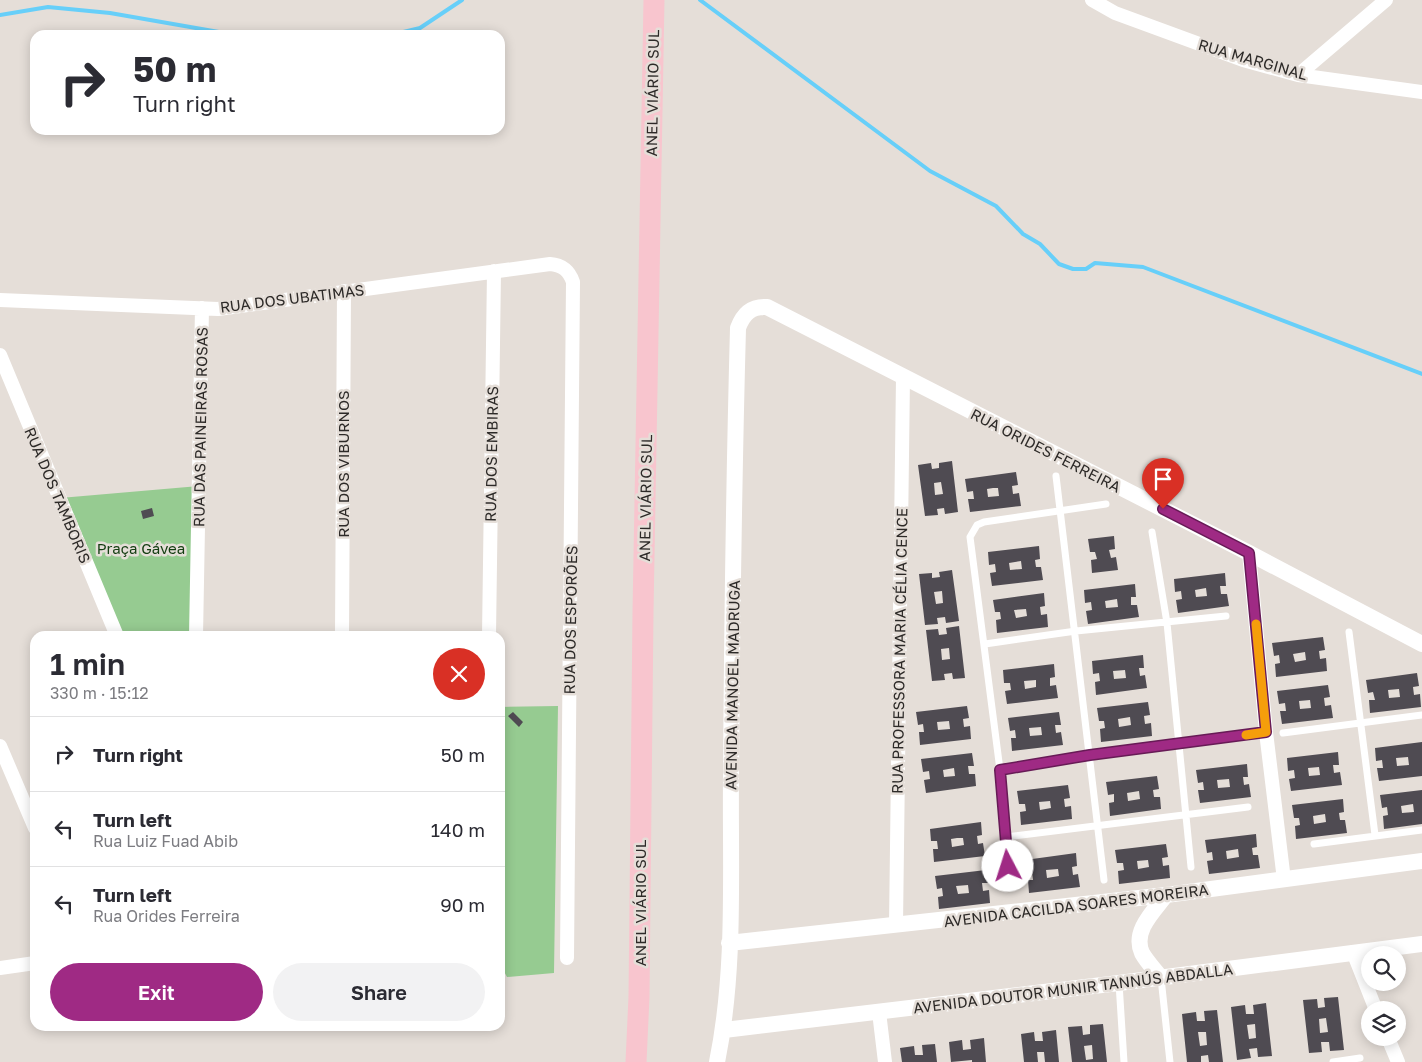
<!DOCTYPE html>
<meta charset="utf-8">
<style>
:root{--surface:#fff;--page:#f2f2f3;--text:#2b2b33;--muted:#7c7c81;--line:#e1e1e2;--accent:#9f2a84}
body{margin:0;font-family:"Golos Text",sans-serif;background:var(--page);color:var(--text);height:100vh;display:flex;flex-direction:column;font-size:19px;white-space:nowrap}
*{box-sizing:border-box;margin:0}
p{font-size:16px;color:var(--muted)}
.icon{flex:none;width:28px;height:28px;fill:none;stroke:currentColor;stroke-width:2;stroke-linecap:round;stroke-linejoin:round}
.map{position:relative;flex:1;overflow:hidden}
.side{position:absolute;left:30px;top:631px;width:475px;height:400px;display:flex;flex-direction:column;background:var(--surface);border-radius:15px;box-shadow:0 2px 12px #0003}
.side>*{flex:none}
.banner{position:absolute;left:30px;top:30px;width:475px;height:105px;border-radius:15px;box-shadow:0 2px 12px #0003;background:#fff;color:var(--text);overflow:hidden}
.buttons{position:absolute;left:1361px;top:946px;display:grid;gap:10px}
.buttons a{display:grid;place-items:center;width:45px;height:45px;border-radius:50%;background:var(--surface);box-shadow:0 2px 12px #0003;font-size:25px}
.pin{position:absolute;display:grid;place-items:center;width:42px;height:42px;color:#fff;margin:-51px -21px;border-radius:50% 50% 50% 0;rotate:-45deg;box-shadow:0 0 5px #0007}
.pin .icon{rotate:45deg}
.me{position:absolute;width:55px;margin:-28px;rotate:355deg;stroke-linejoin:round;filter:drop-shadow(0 0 4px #0008)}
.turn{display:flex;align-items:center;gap:18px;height:105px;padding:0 20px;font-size:22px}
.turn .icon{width:65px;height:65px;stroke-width:2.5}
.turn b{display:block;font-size:35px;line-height:42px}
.round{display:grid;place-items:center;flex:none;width:52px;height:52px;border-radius:26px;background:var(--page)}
.summary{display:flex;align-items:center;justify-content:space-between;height:85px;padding:0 20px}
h1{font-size:30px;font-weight:600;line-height:38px}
.action{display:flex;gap:10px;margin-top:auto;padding:10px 20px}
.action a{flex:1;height:58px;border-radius:30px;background:var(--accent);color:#fff;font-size:20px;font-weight:600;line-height:58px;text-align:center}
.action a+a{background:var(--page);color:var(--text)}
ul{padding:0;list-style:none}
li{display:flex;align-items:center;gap:15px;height:75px;padding:0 20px;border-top:1px solid var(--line)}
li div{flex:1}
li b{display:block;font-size:19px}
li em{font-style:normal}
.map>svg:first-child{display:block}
.green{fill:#96cb91}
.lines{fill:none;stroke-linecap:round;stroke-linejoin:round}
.stream{stroke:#67cff9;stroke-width:4}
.building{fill:#4f4b52;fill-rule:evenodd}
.service{stroke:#fff;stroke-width:7}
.minor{stroke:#fff;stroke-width:14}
.tertiary{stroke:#fff;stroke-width:16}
.primary{stroke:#f8c5ce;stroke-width:21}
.route-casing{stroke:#671b56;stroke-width:12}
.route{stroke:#9f2a84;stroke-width:9}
.slow{stroke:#f59e0b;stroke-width:9}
.labels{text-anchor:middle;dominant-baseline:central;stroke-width:5;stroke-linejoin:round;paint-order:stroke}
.street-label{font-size:15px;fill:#2d2a28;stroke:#e5ded8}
.park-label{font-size:15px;fill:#133d11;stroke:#e5ded8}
</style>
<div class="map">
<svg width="1422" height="1062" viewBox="0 0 1422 1062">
<rect width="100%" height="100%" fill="#e5ded8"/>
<path class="green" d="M199 486 196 636H117L60 498Z
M558 706 554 973 507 977 500 964V707Z"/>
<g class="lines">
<path class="stream" d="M700 0 930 171 996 206 1023 234 1040 244 1059 264 1073 269H1086L1095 263 1143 267 1422 374
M0 15 48 7 110 13 236 35
M391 35 420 28 462 0"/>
</g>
<path class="building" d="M952 461 958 512 945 514 944 508 937 509 938 515 925 516 918 465 931 463 932 469 939 468V463ZM941 482 943 494 935 495 934 483Z
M1016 472 1018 485 1012 486 1013 494 1019 493 1021 506 970 512 968 499H974L973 491 967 492 965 479ZM993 488H998L999 496 988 497 987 489Z
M152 508 154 516 143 519 141 511Z
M1114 536 1115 549 1109 550 1111 558 1116 557 1118 570 1092 573 1091 560 1097 559 1095 552H1090L1088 539Z
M1039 546 1040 559 1035 560 1036 567H1041L1043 580 992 586 990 573 996 572 995 564 989 565 988 552ZM1021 561 1022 569 1010 570 1009 563Z
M952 570 959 621 946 623 945 617 937 618 938 624 925 625 919 574 932 573V578L940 577 939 572ZM942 591 943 603 936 604 934 592Z
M1225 573 1226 586H1220L1221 594H1227L1229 606 1178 613 1176 600 1182 599 1181 591 1175 592 1174 579ZM1206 588 1207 596 1196 597 1195 590Z
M1135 584 1136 597H1131V605H1137L1139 617 1088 624 1086 611 1092 610 1091 602 1085 603 1084 590ZM1117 599 1118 607 1106 608 1105 601Z
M1044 593 1045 606 1040 607 1041 615 1047 614 1048 627 997 633 996 620 1001 619 1000 612H995L993 600ZM1026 609 1027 616 1016 618 1014 610Z
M959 626 965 678 953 679 952 673 944 674 945 680 932 681 926 630 938 629 939 635 947 634 946 628ZM949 648 950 659 942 660 941 649Z
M1323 637 1325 650 1319 651 1320 659 1326 658 1327 671 1276 677 1275 664 1280 663 1279 655 1274 656 1272 643ZM1305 652 1306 660 1295 662 1293 654Z
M1143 655 1144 668H1139L1140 676 1145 675 1147 688 1096 695 1095 682 1100 681 1099 673 1093 674 1092 661ZM1125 670 1126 678 1114 679 1113 671Z
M1054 664 1055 677 1050 678V686L1056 685 1058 698 1007 704 1005 691 1011 690 1010 683H1004L1003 670ZM1036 680V687L1025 689 1024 681Z
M1417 673 1419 686 1413 687 1414 695 1420 694 1421 707 1370 713 1369 700H1375L1373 692 1368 693 1366 680ZM1399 689 1400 697 1389 698 1388 690Z
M1328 685 1330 697 1324 698 1325 706 1331 705 1333 718 1282 724 1280 711H1286L1285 703 1279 704 1277 691ZM1310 700 1311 708 1300 709 1299 701Z
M1148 702 1150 715 1144 716 1145 724 1151 723 1152 736 1101 742 1100 729 1105 728 1104 721H1099L1097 708ZM1130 717 1131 725 1119 727 1118 719Z
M967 706 969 718 963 719 964 727 970 726 971 739 920 745 919 732H924L923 724 918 725 916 712ZM949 721 950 729 938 730 937 722Z
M513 712 523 722 519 727 508 716Z
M1059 712 1061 725H1055L1056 733 1061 732 1063 745 1012 751 1011 738H1016L1015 730 1010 731 1008 718ZM1041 727 1042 735 1030 736 1029 728Z
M1422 742V776L1379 781 1377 768H1383L1382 760 1376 761 1375 748ZM1408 757 1409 765 1397 766 1396 758Z
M1338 752 1339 765H1333L1334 773 1340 772 1342 785 1291 791 1289 779 1295 778 1294 770 1288 771 1287 758ZM1319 767 1320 775 1309 776 1308 768Z
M972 753 974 766H968L969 774H975L976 786 926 793 924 780 930 779 929 771 923 772 921 759ZM954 768 955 776 944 777 943 770Z
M1247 764 1248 777H1243L1244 785 1249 784 1251 797 1200 803 1198 790H1204L1203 782 1198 783 1196 770ZM1229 779 1230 787 1218 788 1217 780Z
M1157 776 1159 789 1153 790 1154 797H1160L1161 809 1110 816 1109 803 1114 802V794L1108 795 1106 782ZM1139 791 1140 799 1128 801 1127 793Z
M1068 785 1070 798 1064 799 1065 807 1071 806 1072 819 1021 825 1020 812 1026 811 1025 804H1019L1017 791ZM1050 801 1051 808 1040 810 1039 802Z
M1422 790V824L1384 829 1383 816 1388 815 1387 807 1382 808 1380 795ZM1413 804 1414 812 1402 813 1401 806Z
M1343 799 1344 812 1339 813 1340 820H1345L1347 833 1296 839 1295 826 1300 825 1299 818H1294L1292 805ZM1325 814 1326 822 1314 824 1313 816Z
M981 822 982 835 977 836 978 844 983 843 985 856 934 862 933 849H938L937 841H931L930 829ZM957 838H963L964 845 952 847 951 839Z
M1256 834 1257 847 1252 848 1253 855H1258L1260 868 1209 874 1207 861 1213 860 1212 852 1207 853 1205 840ZM1238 849 1239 857 1227 859 1226 851Z
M1166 844 1168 857 1162 858 1163 866 1169 865 1170 878 1119 884 1118 871 1124 870 1123 863H1117L1115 850ZM1148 860 1149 867 1138 869 1137 861Z
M1076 853 1077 866 1072 867 1073 875 1078 874 1080 887 1029 893 1028 880H1033L1032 872 1026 873 1025 860ZM1058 869 1059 876 1047 878 1046 870Z
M986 870 988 883H982L983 891 989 890 990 903 939 909 938 897 943 896 942 888 937 889 935 876ZM968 885 969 893 958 894 956 886Z
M1338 997 1344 1050 1330 1051 1329 1042H1321L1322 1052 1309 1053 1303 1000 1317 999 1318 1008 1325 1007 1324 998ZM1326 1018 1328 1032 1320 1033 1319 1019Z
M1266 1003 1272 1056 1258 1057 1257 1048 1249 1049 1251 1058 1237 1060 1231 1007 1245 1005 1246 1014H1254L1253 1005ZM1255 1024 1256 1038 1249 1039 1247 1025Z
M1217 1010 1223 1062H1209L1208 1055 1201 1056V1062H1187L1182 1014 1196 1012 1197 1021H1205L1204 1011ZM1198 1032H1206L1207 1045 1200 1046Z
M1103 1024 1107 1062H1072L1068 1027 1082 1026 1083 1035 1090 1034V1025ZM1092 1045 1093 1059 1086 1060 1084 1046Z
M1056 1030 1059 1062H1045L1044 1052H1037L1038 1062H1024L1021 1034 1034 1032 1035 1041H1043L1042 1032Z
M984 1038 986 1062H972V1060L951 1062 949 1042 962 1040 963 1050 971 1049 970 1040Z
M935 1044 937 1062H902L900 1048 914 1046 915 1055H923L922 1045Z"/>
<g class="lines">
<path class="service" d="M1056 476 1104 880
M1152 532 1167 623 1191 867
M1349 632 1375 835
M985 644 1076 631 1226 616
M1283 733 1422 715
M1000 770 1090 755 1266 732
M1006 837 1248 807
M1314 844 1422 830
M1009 881 1000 770 970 537 977 525 984 522 1106 504
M1161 978 1170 1062
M1119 983 1124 1062
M1333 1062 1360 1058"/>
<path class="minor" d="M1092 0 1115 13 1243 60 1298 75 1422 92
M1298 75 1386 0
M0 300 218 309 550 264C562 265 569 270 573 282L567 958
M0 355 117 636
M1249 553 1266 732 1284 880
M196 636 202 308
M342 636 344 291
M489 636 494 271
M0 746 35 828
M896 925 903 377
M1353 952 1376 1010
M0 968 35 963
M879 1012 885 1062
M1388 1038 1398 1062"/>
<path class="tertiary" d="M729 943 1166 895 1422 861
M1161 978C1155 970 1147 962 1142 953 1132 931 1154 911 1166 895
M724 1030 1119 983 1422 944
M717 1062C736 969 730 870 731 775 732 626 734 477 738 328 743 314 751 306 767 307L1249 553 1422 644"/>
<path class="primary" d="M636 1062 639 997 643 612 654 0"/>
</g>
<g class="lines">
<defs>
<path id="route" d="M1008 866 1000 770 1090 755 1266 732 1249 553 1163 509"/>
</defs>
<use href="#route" class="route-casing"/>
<use href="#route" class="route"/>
<path class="slow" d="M1246 735 1266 732 1256 624"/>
</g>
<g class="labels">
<g class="street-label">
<text transform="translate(1253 59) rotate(16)">RUA MARGINAL</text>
<text transform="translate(652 93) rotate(-89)">ANEL VIÁRIO SUL</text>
<text transform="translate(292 298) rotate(-7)">RUA DOS UBATIMAS</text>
<text transform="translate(200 427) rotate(-89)">RUA DAS PAINEIRAS ROSAS</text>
<text transform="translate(1046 450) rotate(27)">RUA ORIDES FERREIRA</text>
<text transform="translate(491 454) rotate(-89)">RUA DOS EMBIRAS</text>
<text transform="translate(343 464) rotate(-90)">RUA DOS VIBURNOS</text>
<text transform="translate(58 495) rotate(67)">RUA DOS TAMBORIS</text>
<text transform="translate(645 498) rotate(-89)">ANEL VIÁRIO SUL</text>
<text transform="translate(570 620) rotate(-89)">RUA DOS ESPORÕES</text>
<text transform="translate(899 651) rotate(-89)">RUA PROFESSORA MARIA CÉLIA CENCE</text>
<text transform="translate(732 685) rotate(-89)">AVENIDA MANOEL MADRUGA</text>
<text transform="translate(640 903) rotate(-90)">ANEL VIÁRIO SUL</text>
<text transform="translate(1076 905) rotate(-7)">AVENIDA CACILDA SOARES MOREIRA</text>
<text transform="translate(1073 988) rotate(-7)">AVENIDA DOUTOR MUNIR TANNÚS ABDALLA</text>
</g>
<g class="park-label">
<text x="141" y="548">Praça Gávea</text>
</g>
</g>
</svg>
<div class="buttons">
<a><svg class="icon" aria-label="search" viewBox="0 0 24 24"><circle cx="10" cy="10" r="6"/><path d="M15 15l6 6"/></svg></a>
<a><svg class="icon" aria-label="layers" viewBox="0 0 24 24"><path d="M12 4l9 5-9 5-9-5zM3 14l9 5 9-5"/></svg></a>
</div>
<div class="pin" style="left:1163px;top:509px;background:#d93025"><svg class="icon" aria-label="arrive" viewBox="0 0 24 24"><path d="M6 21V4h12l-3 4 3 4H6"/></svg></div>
<svg class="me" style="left:1008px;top:866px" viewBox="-20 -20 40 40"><circle r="19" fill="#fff"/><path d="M0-13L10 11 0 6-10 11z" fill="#9f2a84"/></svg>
<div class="banner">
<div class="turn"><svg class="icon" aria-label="right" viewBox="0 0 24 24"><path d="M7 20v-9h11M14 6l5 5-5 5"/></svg><div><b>50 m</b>Turn right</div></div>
</div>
<section class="side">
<div class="summary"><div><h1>1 min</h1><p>330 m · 15:12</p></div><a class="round" style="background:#d93025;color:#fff"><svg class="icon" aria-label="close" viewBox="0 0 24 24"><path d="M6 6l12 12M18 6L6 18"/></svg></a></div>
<ul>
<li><svg class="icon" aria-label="right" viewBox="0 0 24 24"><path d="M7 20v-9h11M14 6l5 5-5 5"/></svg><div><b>Turn right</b></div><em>50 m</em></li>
<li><svg class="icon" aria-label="left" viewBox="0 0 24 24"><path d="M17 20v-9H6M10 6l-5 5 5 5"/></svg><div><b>Turn left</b><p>Rua Luiz Fuad Abib</p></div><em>140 m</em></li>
<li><svg class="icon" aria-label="left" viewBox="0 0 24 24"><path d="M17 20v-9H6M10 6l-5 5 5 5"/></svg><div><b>Turn left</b><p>Rua Orides Ferreira</p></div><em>90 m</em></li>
</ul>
<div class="action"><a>Exit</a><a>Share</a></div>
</section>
</div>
